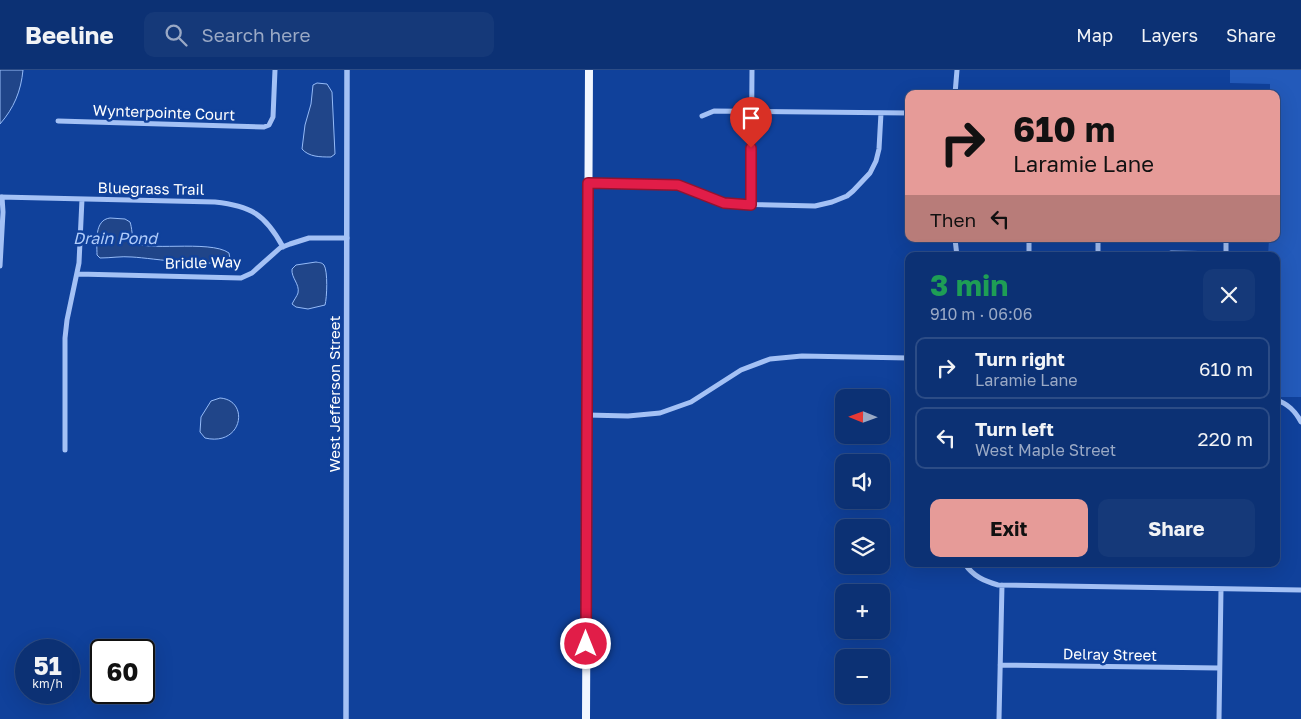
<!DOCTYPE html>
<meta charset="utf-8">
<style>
:root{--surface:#0c3174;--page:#153979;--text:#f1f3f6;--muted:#9aa9c5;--line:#2c4c86;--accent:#e69b98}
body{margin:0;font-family:"Golos Text",sans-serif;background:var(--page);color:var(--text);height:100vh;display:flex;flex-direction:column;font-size:19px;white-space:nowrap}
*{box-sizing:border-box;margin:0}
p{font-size:16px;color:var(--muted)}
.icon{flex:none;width:28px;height:28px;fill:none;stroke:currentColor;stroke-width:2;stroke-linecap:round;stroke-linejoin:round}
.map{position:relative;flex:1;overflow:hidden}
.panel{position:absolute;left:905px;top:182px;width:375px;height:315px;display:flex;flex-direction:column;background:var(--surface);border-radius:10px;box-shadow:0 5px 20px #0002,0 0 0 1px var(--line)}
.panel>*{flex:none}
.top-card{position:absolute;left:905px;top:20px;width:375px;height:152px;border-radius:10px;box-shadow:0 5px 20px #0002,0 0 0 1px var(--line);background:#e69b98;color:#111;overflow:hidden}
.needle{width:32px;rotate:271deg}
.fabs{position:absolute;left:835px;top:319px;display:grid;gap:10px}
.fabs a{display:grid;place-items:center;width:55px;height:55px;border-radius:10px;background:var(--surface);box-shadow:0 5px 20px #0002,0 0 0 1px var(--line);font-size:25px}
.speed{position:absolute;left:15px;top:569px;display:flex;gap:10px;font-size:25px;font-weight:700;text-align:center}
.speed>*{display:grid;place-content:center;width:65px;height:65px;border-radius:50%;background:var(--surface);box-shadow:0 5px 20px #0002,0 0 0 1px var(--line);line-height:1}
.speed small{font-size:12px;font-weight:400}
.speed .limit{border:2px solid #111;border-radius:8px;background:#fff;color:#111}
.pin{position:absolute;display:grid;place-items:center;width:42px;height:42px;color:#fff;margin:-51px -21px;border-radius:50% 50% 50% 0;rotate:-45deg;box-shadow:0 0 5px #0007}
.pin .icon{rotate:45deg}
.me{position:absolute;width:55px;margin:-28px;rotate:0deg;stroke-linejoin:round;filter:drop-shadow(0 0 4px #0008)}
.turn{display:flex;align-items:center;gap:18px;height:105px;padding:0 25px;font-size:22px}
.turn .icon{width:65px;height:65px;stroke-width:2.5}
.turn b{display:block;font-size:35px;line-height:42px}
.then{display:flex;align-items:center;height:48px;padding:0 25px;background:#0003;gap:10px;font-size:19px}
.round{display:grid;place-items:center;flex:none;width:52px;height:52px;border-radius:10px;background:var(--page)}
.summary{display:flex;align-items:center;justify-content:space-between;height:85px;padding:0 25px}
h1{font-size:30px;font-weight:700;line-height:38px;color:#1e9e55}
.primary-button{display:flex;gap:10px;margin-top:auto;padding:10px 25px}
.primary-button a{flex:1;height:58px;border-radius:10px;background:var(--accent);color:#111;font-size:20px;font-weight:700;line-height:58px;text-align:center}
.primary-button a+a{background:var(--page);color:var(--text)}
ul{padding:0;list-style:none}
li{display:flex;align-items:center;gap:15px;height:62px;margin:0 10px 8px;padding:0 15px;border:2px solid var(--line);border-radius:10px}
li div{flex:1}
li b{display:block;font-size:19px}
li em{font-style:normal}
header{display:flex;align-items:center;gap:30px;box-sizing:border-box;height:70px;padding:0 25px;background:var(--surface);border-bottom:1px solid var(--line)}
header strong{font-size:24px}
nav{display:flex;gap:28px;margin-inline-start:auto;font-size:18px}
.search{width:350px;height:45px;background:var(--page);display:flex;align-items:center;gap:12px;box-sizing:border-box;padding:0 18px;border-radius:10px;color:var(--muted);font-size:19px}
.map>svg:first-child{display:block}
.green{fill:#235aba}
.water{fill:#204589;stroke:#95bbf8}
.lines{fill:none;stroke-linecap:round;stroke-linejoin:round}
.minor{stroke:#a4c1f5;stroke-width:5}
.tertiary{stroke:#a4c1f5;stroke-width:5.5}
.primary{stroke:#f1f6ff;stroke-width:8}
.route-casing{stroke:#92132f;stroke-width:12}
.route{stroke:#e11d48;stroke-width:9}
.labels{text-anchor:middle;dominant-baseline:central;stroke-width:5;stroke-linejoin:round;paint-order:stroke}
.street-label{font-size:15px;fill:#fff;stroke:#10419b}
.water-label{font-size:16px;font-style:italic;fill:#b0ccfb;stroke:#10419b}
</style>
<header>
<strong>Beeline</strong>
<div class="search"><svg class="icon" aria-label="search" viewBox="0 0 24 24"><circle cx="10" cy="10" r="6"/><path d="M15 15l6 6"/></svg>Search here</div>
<nav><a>Map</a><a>Layers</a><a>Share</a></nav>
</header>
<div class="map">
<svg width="1301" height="649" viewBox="0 0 1301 649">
<rect width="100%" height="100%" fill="#10419b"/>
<path class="green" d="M1230 0H1301V327H1276V186H1268L1269 169H1276V24H1270V14L1230 13Z"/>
<path class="water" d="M0 0H23C21 21 14 38 0 54Z
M317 13 327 14 332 22 335 84 331 87C320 87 309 87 302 79L305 55 311 34 313 15Z
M110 148 125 149 130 152C132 157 132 168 134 171 141 183 210 169 229 183L230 189C216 199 152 188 132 187 121 186 111 188 100 188L97 185C97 172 94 150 110 148Z
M316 192C320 193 321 192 324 195 328 201 327 228 325 235L308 239 296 237 292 234C294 230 297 226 298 223 300 214 291 208 292 199L296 195Z
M220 328C250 330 243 377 205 368L200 362 201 347 211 331Z"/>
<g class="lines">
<path class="minor" d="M955 24 957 0
M702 46 714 41 909 43
M58 51 264 57 269 55 273 47 275 0
M589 113 678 115 731 134 815 136 832 132 847 126 853 121 870 103 876 91 879 79 881 43
M0 127 215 132C251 136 265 144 283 177
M751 135 752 0
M955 169 957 186
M1171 183 1226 184
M1029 186V169
M1098 186V169
M1226 186V169
M0 196 3 142 2 127
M78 204 241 208 252 203 280 178 290 174 309 168H347
M1276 330C1287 333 1296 342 1301 352
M587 345 628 346 660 343 691 332 741 300 770 289 802 286 909 288
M65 380V268L67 250 79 193 82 129
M965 494C973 506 984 511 998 515L1301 520
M1000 595 1219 598
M999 649 1002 515
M1219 649 1221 519"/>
<path class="tertiary" d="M346 649 347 0"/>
<path class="primary" d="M586 649 589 0"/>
</g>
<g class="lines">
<defs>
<path id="route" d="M586 574 588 113 678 115 724 133 751 135V78"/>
</defs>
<use href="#route" class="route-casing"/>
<use href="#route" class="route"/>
</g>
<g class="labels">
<g class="street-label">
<text transform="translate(164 42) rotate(2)">Wynterpointe Court</text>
<text transform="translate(151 118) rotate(1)">Bluegrass Trail</text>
<text transform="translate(203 192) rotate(-1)">Bridle Way</text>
<text transform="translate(334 324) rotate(-90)">West Jefferson Street</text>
<text transform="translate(1110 584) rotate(1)">Delray Street</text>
</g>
<g class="water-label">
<text x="115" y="168">Drain Pond</text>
</g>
</g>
</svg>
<div class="fabs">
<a><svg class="needle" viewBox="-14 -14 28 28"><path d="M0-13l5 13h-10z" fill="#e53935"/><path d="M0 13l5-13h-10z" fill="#9aa9c5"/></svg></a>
<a><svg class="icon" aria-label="sound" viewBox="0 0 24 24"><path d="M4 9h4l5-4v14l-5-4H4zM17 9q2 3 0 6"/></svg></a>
<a><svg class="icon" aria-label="layers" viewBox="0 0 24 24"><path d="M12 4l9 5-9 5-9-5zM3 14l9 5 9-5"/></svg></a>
<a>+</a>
<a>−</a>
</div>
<div class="speed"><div>51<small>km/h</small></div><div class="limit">60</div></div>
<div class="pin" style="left:751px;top:78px;background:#d93025"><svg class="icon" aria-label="arrive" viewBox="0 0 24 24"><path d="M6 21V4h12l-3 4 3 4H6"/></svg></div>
<svg class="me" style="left:586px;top:574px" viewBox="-20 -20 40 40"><circle r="17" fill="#e11d48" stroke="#fff" stroke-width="3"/><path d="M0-11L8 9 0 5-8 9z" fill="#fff"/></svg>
<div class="top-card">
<div class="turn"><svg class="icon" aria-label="right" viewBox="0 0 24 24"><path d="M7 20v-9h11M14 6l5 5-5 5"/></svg><div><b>610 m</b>Laramie Lane</div></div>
<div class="then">Then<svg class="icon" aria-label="left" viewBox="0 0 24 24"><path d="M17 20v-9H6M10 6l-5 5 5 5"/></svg></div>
</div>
<section class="panel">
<div class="summary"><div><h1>3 min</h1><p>910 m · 06:06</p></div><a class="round"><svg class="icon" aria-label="close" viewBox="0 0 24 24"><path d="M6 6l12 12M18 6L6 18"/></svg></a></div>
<ul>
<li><svg class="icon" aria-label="right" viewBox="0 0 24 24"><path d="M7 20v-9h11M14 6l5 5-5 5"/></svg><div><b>Turn right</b><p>Laramie Lane</p></div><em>610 m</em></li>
<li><svg class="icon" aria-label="left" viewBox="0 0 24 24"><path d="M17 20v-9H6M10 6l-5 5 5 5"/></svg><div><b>Turn left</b><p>West Maple Street</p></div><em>220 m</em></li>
</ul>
<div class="primary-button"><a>Exit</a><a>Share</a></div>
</section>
</div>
